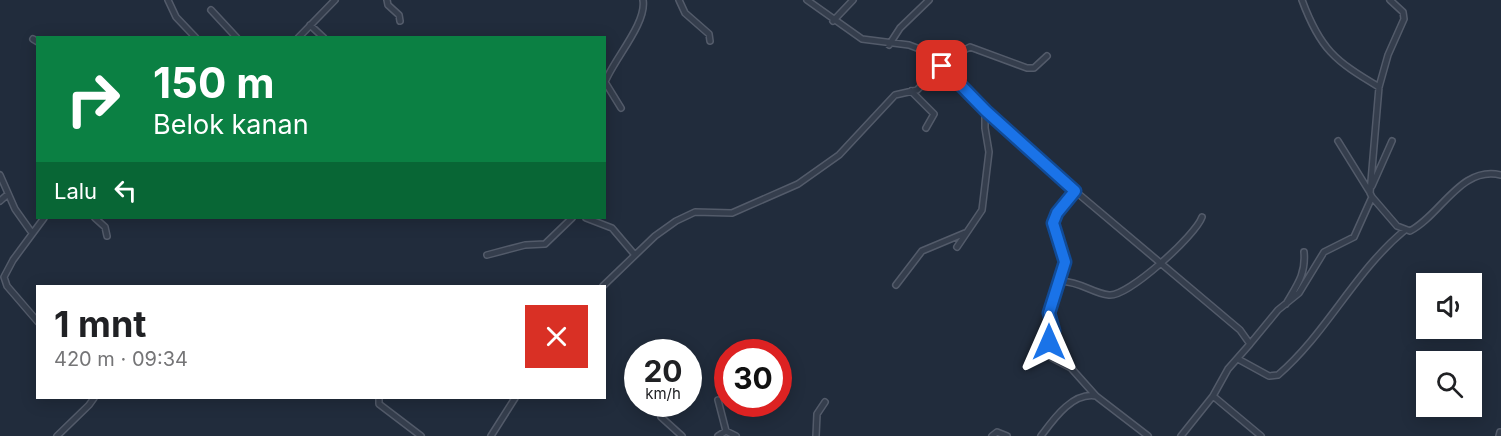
<!DOCTYPE html>
<html lang="id">
<meta charset="utf-8">
<style>
:root{--surface:#fff;--page:#f2f2f2;--text:#202124;--muted:#757577}
body{margin:0;font-family:Inter,sans-serif;background:var(--page);color:var(--text);height:100vh;display:flex;flex-direction:column;font-size:22px;white-space:nowrap}
*{box-sizing:border-box;margin:0}
p{font-size:20px;color:var(--muted)}
.icon{flex:none;width:33px;height:33px;fill:none;stroke:currentColor;stroke-width:2;stroke-linecap:round;stroke-linejoin:round}
.map{position:relative;flex:1;overflow:hidden}
.drawer{position:absolute;left:36px;top:285px;width:570px;height:114px;display:flex;flex-direction:column;background:var(--surface);border-radius:0px;box-shadow:0 3px 15px #0003}
.drawer>*{flex:none}
.hud{position:absolute;left:36px;top:36px;width:570px;height:183px;border-radius:0px;box-shadow:0 3px 15px #0003;background:#0b8043;color:#fff;overflow:hidden}
.fabs{position:absolute;left:1416px;top:273px;display:grid;gap:12px}
.fabs a{display:grid;place-items:center;width:66px;height:66px;border-radius:0px;background:var(--surface);box-shadow:0 3px 15px #0003;font-size:30px}
.speed{position:absolute;left:624px;top:339px;display:flex;gap:12px;font-size:30px;font-weight:700;text-align:center}
.speed>*{display:grid;place-content:center;width:78px;height:78px;border-radius:50%;background:var(--surface);box-shadow:0 3px 15px #0003;line-height:1}
.speed small{font-size:15px;font-weight:400}
.speed .limit{border:9px solid #d22;background:#fff;color:#111}
.pin{position:absolute;display:grid;place-items:center;width:51px;height:51px;color:#fff;margin:-26px;border-radius:12px;box-shadow:0 3px 9px #0006}
.me{position:absolute;width:66px;margin:-33px;rotate:0deg;stroke-linejoin:round;filter:drop-shadow(0 0 4px #0008)}
.turn{display:flex;align-items:center;gap:21px;height:126px;padding:0 18px;font-size:27px}
.turn .icon{width:78px;height:78px;stroke-width:2.5}
.turn b{display:block;font-size:42px;line-height:51px}
.then{display:flex;align-items:center;height:57px;padding:0 18px;background:#0003;gap:12px;font-size:22px}
.round{display:grid;place-items:center;flex:none;width:63px;height:63px;border-radius:0px;background:var(--page)}
.headline{display:flex;align-items:center;justify-content:space-between;height:102px;padding:0 18px}
h1{font-size:36px;font-weight:700;line-height:45px}
.map>svg:first-child{display:block}
.lines{fill:none;stroke-linecap:round;stroke-linejoin:round}
.minor-casing{stroke:#535b6a;stroke-width:8}
.minor{stroke:#353e4d;stroke-width:5}
.route-casing{stroke:#114b97;stroke-width:15}
.route{stroke:#1a73e8;stroke-width:10}
</style>
<div class="map">
<svg width="1501" height="436" viewBox="0 0 1501 436">
<rect width="100%" height="100%" fill="#212c3c"/>
<g class="lines">
<defs>
<path id="minor" d="M168 0 176 17 196 38
M387 0 388 5 399 15 400 21
M679 0 685 13 709 34 710 41
M807 0 862 39 909 45 925 51 985 111 1075 191 1240 330 1250 344 1228 369 1213 396 1261 436
M1302 0C1320 49 1335 61 1379 87
M211 10 237 38
M833 21 853 0
M310 25 324 38
M298 38 335 0
M33 39 38 42
M889 45 900 28 929 0
M945 70 962 51 970 47 1027 68H1034L1047 56
M911 91 934 114 926 128
M621 108 605 82C614 59 647 23 643 0
M1338 141 1369 191
M0 175 15 209 32 233
M1372 186 1392 141
M1075 191 1057 212 1053 223 1065 263 1049 313 1054 331 1047 350 1052 358 1071 368 1096 396
M1372 197 1397 226 1410 231C1441 215 1461 165 1501 175
M0 201 8 194
M95 218 105 227 107 236
M586 218 612 228 635 255
M957 247 982 210 989 152 985 128V111
M487 255 525 245 545 244 572 218
M1060 281C1082 282 1092 293 1109 295 1128 297 1196 235 1202 217
M896 285 922 251 965 233
M603 286 655 236 676 221 695 212 732 213 798 184 839 155 895 95 917 90 942 66
M1286 304C1297 285 1306 274 1304 252
M38 322 7 286 4 277 13 260 44 218
M1250 344 1278 310 1299 293 1324 252 1354 237 1372 197 1370 193 1379 87 1388 55 1404 19 1403 12 1390 0
M1238 359 1269 376 1278 375C1327 333 1355 271 1405 230
M379 398V404L421 436
M718 400 726 431
M665 404 661 417 682 436
M57 436 89 405 94 398
M491 436 515 398
M718 436 726 431 736 436
M816 436 817 414 825 402
M992 436 997 432 1007 436
M1041 436C1053 420 1072 392 1096 396L1148 436
M1181 436 1213 396
M1499 436 1500 432"/>
</defs>
<use href="#minor" class="minor-casing"/>
<use href="#minor" class="minor"/>
</g>
<g class="lines">
<defs>
<path id="route" d="M942 66 986 111 1075 191 1057 213 1053 223 1065 262 1049 313 1054 331 1049 342"/>
</defs>
<use href="#route" class="route-casing"/>
<use href="#route" class="route"/>
</g>
</svg>
<div class="fabs">
<a><svg class="icon" aria-label="sound" viewBox="0 0 24 24"><path d="M4 9h4l5-4v14l-5-4H4zM17 9q2 3 0 6"/></svg></a>
<a><svg class="icon" aria-label="search" viewBox="0 0 24 24"><circle cx="10" cy="10" r="6"/><path d="M15 15l6 6"/></svg></a>
</div>
<div class="speed"><div>20<small>km/h</small></div><div class="limit">30</div></div>
<div class="pin" style="left:942px;top:66px;background:#d93025"><svg class="icon" aria-label="arrive" viewBox="0 0 24 24"><path d="M6 21V4h12l-3 4 3 4H6"/></svg></div>
<svg class="me" style="left:1049px;top:342px" viewBox="-20 -20 40 40"><path d="M0-17L14 15 0 8-14 15z" fill="#1a73e8" stroke="#fff" stroke-width="4"/></svg>
<div class="hud">
<div class="turn"><svg class="icon" aria-label="right" viewBox="0 0 24 24"><path d="M7 20v-9h11M14 6l5 5-5 5"/></svg><div><b>150 m</b>Belok kanan</div></div>
<div class="then">Lalu<svg class="icon" aria-label="left" viewBox="0 0 24 24"><path d="M17 20v-9H6M10 6l-5 5 5 5"/></svg></div>
</div>
<section class="drawer">
<div class="headline"><div><h1>1 mnt</h1><p>420 m · 09:34</p></div><a class="round" style="background:#d93025;color:#fff"><svg class="icon" aria-label="close" viewBox="0 0 24 24"><path d="M6 6l12 12M18 6L6 18"/></svg></a></div>
</section>
</div>
